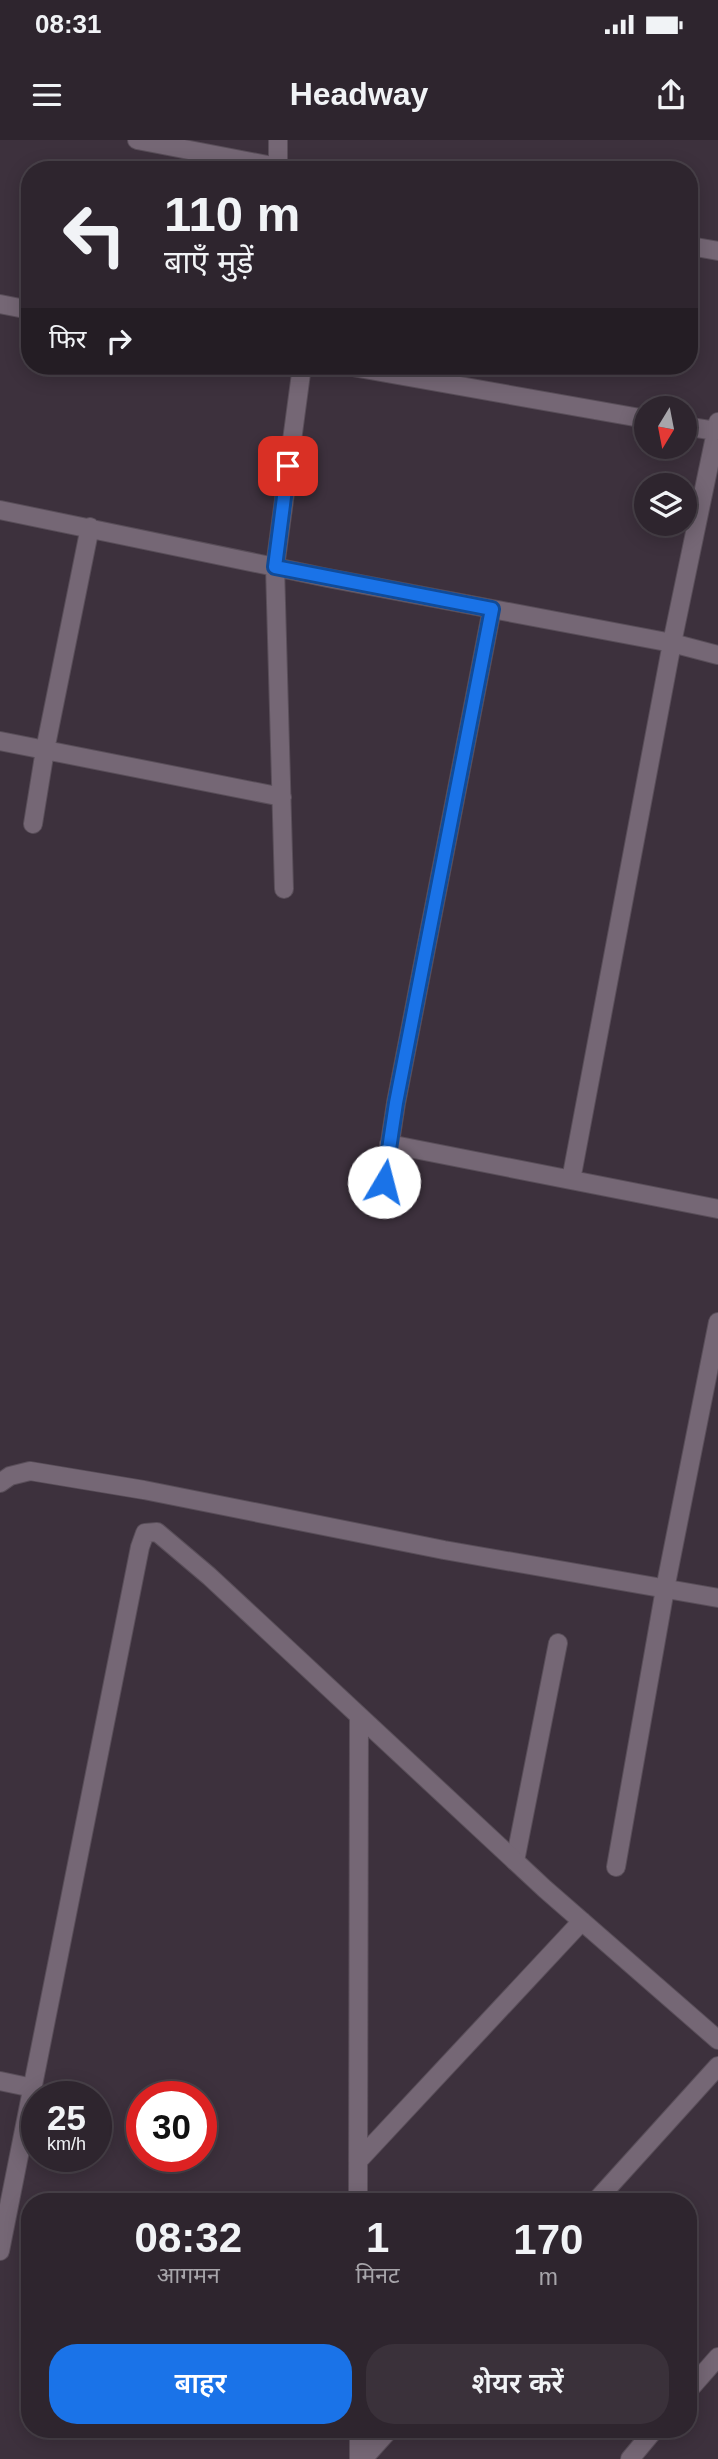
<!DOCTYPE html>
<html lang="hi">
<meta charset="utf-8">
<style>
:root{--surface:#2e252e;--page:#3a313a;--text:#f1f3f6;--muted:#a7a5aa;--line:#49424a;--accent:#1a73e8}
body{margin:0;font-family:Helvetica,"Noto Sans Devanagari",sans-serif;background:var(--page);color:var(--text);height:100vh;display:flex;flex-direction:column;font-size:26px;white-space:nowrap}
*{box-sizing:border-box;margin:0}
p{font-size:23px;color:var(--muted)}
.icon{flex:none;width:38px;height:38px;fill:none;stroke:currentColor;stroke-width:2;stroke-linecap:round;stroke-linejoin:round}
.map{position:relative;flex:1;overflow:hidden}
.panel{position:absolute;left:21px;top:2053px;width:676px;height:245px;display:flex;flex-direction:column;background:var(--surface);border-radius:28px;box-shadow:0 4px 18px #0003,0 0 0 2px var(--line)}
.panel>*{flex:none}
.hud{position:absolute;left:21px;top:21px;width:677px;height:214px;border-radius:28px;box-shadow:0 4px 18px #0003,0 0 0 2px var(--line);background:#2e252e;color:var(--text);overflow:hidden}
.needle{width:46px;rotate:190deg}
.buttons{position:absolute;left:634px;top:256px;display:grid;gap:14px}
.buttons a{display:grid;place-items:center;width:63px;height:63px;border-radius:50%;background:var(--surface);box-shadow:0 4px 18px #0003,0 0 0 2px var(--line);font-size:35px}
.speed{position:absolute;left:21px;top:1941px;display:flex;gap:14px;font-size:35px;font-weight:700;text-align:center}
.speed>*{display:grid;place-content:center;width:91px;height:91px;border-radius:50%;background:var(--surface);box-shadow:0 4px 18px #0003,0 0 0 2px var(--line);line-height:1}
.speed small{font-size:18px;font-weight:400}
.speed .limit{border:10px solid #d22;background:#fff;color:#111}
.pin{position:absolute;display:grid;place-items:center;width:60px;height:60px;color:#fff;margin:-30px;border-radius:14px;box-shadow:0 4px 10px #0006}
.me{position:absolute;width:77px;margin:-38px;rotate:8deg;stroke-linejoin:round;filter:drop-shadow(0 0 5px #0008)}
.turn{display:flex;align-items:center;gap:24px;height:147px;padding:0 28px;font-size:32px}
.turn .icon{width:91px;height:91px;stroke-width:2.5}
.turn b{display:block;font-size:49px;line-height:60px}
.then{display:flex;align-items:center;height:66px;padding:0 28px;background:#0003;gap:14px;font-size:26px}
.eta{display:flex;justify-content:space-evenly;align-items:center;height:119px;text-align:center}
.eta b{font-size:42px;font-weight:600;line-height:49px}
.action{display:flex;gap:14px;margin-top:auto;padding:14px 28px}
.action a{flex:1;height:80px;border-radius:28px;background:var(--accent);color:#fff;font-size:28px;font-weight:600;line-height:80px;text-align:center}
.action a+a{background:var(--page);color:var(--text)}
.status{display:flex;justify-content:space-between;align-items:center;height:49px;padding:0 35px;background:var(--surface);direction:ltr}
.status svg{height:19px;fill:currentColor}
header{display:flex;justify-content:space-between;align-items:center;height:91px;padding:0 28px;background:var(--surface);font-size:32px;font-weight:600}
.map>svg:first-child{display:block}
.lines{fill:none;stroke-linecap:round;stroke-linejoin:round}
.service-casing{stroke:#594e59;stroke-width:20}
.minor-casing{stroke:#594e59;stroke-width:20}
.service{stroke:#756775;stroke-width:18}
.minor{stroke:#756775;stroke-width:18}
.route-casing{stroke:#114b97;stroke-width:18}
.route{stroke:#1a73e8;stroke-width:12}
</style>
<div class="status"><b>08:31</b><svg viewBox="0 0 49 12"><path d="M0 12V9h3v3zM5 12V6h3v6zM10 12V3h3v9zM15 12V0h3v12zM26 1h20v11H26zM47 4h2v5h-2z"/></svg></div>
<header><svg class="icon" aria-label="menu" viewBox="0 0 24 24"><path d="M4 6h16M4 12h16M4 18h16"/></svg>Headway<svg class="icon" aria-label="share" viewBox="0 0 24 24"><path d="M12 15V3M7 8l5-5 5 5M5 13v7h14v-7"/></svg></header>
<div class="map">
<svg width="718" height="2319" viewBox="0 0 718 2319">
<rect width="100%" height="100%" fill="#3d313d"/>
<g class="lines">
<defs>
<path id="service" d="M515 1721 558 1503"/>
<path id="minor" d="M137 0 293 30
M278 27V0
M690 106 718 111
M0 164 30 170
M347 226 646 279
M684 286 716 291
M0 370 328 438 672 503 718 515
M0 601 282 657
M33 684 45 610 90 387
M284 749 275 427 302 226
M389 1004 718 1069
M571 1040 672 503 718 282
M384 1042 396 963 492 469
M0 1343 10 1336 30 1331 144 1350 444 1410 718 1458
M616 1727 665 1449 718 1182
M0 1941 33 1948
M358 2021 582 1781
M358 2062 359 1576
M595 2062 718 1926
M0 2111 140 1407 145 1393 157 1392 209 1436 545 1749 718 1900
M688 2251 718 2217
M359 2289V2319
M363 2319 390 2289
M630 2319 655 2289"/>
</defs>
<use href="#service" class="service-casing"/>
<use href="#minor" class="minor-casing"/>
<use href="#service" class="service"/>
<use href="#minor" class="minor"/>
</g>
<g class="lines">
<defs>
<path id="route" d="M288 326 275 427 492 469 396 963 384 1042"/>
</defs>
<use href="#route" class="route-casing"/>
<use href="#route" class="route"/>
</g>
</svg>
<div class="buttons">
<a><svg class="needle" viewBox="-14 -14 28 28"><path d="M0-13l5 13h-10z" fill="#e53935"/><path d="M0 13l5-13h-10z" fill="#a7a5aa"/></svg></a>
<a><svg class="icon" aria-label="layers" viewBox="0 0 24 24"><path d="M12 4l9 5-9 5-9-5zM3 14l9 5 9-5"/></svg></a>
</div>
<div class="speed"><div>25<small>km/h</small></div><div class="limit">30</div></div>
<div class="pin" style="left:288px;top:326px;background:#d93025"><svg class="icon" aria-label="arrive" viewBox="0 0 24 24"><path d="M6 21V4h12l-3 4 3 4H6"/></svg></div>
<svg class="me" style="left:384px;top:1042px" viewBox="-20 -20 40 40"><circle r="19" fill="#fff"/><path d="M0-13L10 11 0 6-10 11z" fill="#1a73e8"/></svg>
<div class="hud">
<div class="turn"><svg class="icon" aria-label="left" viewBox="0 0 24 24"><path d="M17 20v-9H6M10 6l-5 5 5 5"/></svg><div><b>110 m</b>बाएँ मुड़ें</div></div>
<div class="then">फिर<svg class="icon" aria-label="right" viewBox="0 0 24 24"><path d="M7 20v-9h11M14 6l5 5-5 5"/></svg></div>
</div>
<section class="panel">
<div class="eta">
<div><b>08:32</b><p>आगमन</p></div>
<div><b>1</b><p>मिनट</p></div>
<div><b>170</b><p>m</p></div>
</div>
<div class="action"><a>बाहर</a><a>शेयर करें</a></div>
</section>
</div>
